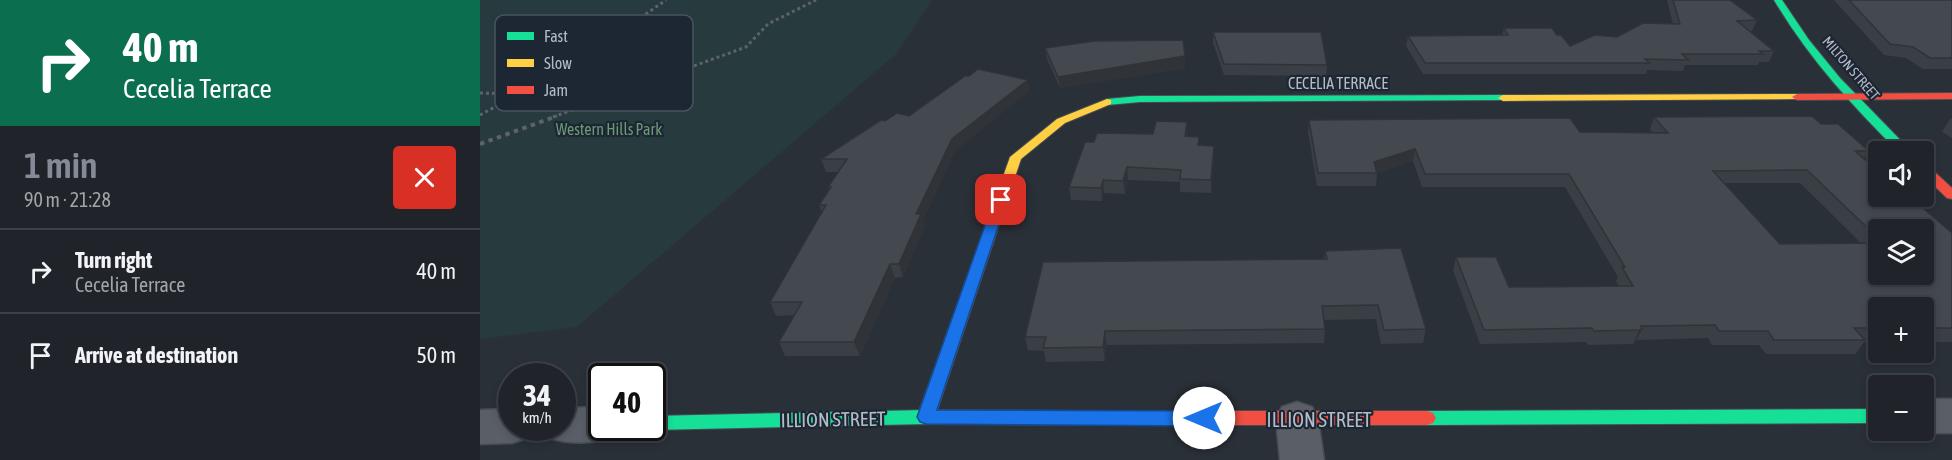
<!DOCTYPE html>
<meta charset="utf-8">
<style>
:root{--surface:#20242a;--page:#282c32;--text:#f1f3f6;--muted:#a2a4a8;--line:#3d4147;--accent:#848b96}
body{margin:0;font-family:"Asap Condensed",sans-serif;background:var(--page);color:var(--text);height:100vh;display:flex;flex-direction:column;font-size:22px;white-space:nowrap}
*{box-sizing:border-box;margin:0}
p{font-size:20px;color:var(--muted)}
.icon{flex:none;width:33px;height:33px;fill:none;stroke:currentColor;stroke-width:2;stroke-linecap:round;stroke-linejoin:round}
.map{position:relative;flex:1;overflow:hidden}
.drawer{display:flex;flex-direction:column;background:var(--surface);width:480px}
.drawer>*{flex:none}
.banner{background:#0b6e4f;color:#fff;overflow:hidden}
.tools{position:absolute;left:1388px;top:141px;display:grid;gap:12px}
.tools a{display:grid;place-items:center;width:66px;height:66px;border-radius:6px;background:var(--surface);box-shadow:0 3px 9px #0003,0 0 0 2px var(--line);font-size:30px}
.speed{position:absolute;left:18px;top:363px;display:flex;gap:12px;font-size:30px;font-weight:700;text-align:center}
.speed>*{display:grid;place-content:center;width:78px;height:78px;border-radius:50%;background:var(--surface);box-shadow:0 3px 9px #0003,0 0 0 2px var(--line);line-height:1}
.speed small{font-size:15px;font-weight:400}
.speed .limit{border:3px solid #111;border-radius:9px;background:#fff;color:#111}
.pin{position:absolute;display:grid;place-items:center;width:51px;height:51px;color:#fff;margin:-26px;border-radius:12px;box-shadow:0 3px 9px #0006}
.me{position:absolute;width:66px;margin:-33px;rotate:270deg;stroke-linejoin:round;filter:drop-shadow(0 0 4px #0008)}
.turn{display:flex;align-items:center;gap:21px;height:126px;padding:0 24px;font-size:27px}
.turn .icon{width:78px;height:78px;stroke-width:2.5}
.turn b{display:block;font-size:42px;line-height:51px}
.round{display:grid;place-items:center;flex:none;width:63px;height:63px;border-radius:6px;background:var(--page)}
.headline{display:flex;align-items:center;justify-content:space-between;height:102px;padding:0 24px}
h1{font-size:36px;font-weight:600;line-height:45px;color:var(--accent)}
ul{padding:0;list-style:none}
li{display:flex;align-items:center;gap:18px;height:84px;padding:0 24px;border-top:2px solid var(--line)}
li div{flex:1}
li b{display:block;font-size:22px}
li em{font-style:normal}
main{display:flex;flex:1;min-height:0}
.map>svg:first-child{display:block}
.green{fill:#273a3e}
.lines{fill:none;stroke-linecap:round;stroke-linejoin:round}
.street-casing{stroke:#484c53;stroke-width:3}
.fast-casing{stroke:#484c53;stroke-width:2}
.slow-casing{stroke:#484c53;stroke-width:2}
.jam-casing{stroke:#484c53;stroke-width:2}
.path-far1{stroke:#5d636a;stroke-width:3;stroke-dasharray:3 3;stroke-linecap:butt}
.path{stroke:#5d636a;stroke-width:4;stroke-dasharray:4.5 4.5;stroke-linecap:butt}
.street{fill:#5a5e66;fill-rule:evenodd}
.fast{fill:#16e098;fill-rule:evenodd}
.slow{fill:#ffcf43;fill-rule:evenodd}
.jam{fill:#f24e42;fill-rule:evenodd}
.wall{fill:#3a3f45;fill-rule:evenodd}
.shaded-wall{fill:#303338}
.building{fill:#444950;stroke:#303338;stroke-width:1.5;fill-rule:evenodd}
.route{fill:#1a73e8;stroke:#114b97;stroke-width:1.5}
.labels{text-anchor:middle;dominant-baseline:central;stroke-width:4.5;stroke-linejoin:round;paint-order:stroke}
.far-street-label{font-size:14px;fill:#b4bcc9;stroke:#1d2633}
.street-label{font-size:16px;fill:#b4bcc9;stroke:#1d2633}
.park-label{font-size:16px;fill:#6b9a76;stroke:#1d2633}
.near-street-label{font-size:20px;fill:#b4bcc9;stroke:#1d2633}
.key{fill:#1d2633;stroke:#4a5360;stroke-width:1.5}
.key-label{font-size:16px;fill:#b4bcc9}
</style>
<main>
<section class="drawer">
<div class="banner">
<div class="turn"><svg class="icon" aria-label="right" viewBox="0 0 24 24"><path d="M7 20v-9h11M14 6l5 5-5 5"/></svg><div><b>40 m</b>Cecelia Terrace</div></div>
</div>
<div class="headline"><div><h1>1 min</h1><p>90 m · 21:28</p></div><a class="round" style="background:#d93025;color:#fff"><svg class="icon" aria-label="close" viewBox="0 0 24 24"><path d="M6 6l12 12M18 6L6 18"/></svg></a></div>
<ul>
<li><svg class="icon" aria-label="right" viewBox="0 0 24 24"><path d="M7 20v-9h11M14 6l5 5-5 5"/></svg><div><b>Turn right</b><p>Cecelia Terrace</p></div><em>40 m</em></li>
<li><svg class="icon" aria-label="arrive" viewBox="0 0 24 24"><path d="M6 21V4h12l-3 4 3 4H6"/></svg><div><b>Arrive at destination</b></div><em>50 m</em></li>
</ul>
</section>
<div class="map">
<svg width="1472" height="460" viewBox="0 0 1472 460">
<rect width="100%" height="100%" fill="#2a3038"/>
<path class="green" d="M0 0H452L416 54 97 327 0 339Z"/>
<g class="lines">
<defs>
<path id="street" d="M1443 399H1472V433H1443L1435 430H1443Z
M817 402 832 407 838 419 844 460H800L796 419 802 407Z
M122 407V428H142L137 436C115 444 89 445 67 437L62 428H82V408Z
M32 409V428H53L47 438 32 443 0 444V410Z"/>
<path id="fast" d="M1294 0H1302L1329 40 1360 78 1432 152H1419C1371 105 1328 57 1294 0Z
M1023 95 1027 96V100L660 102 627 105 622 102 627 99 660 96Z
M1398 409V423L947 425 941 423 938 418 941 413 947 411Z
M446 410 610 411 616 413 619 418 616 423 610 425 446 424 172 430 166 428H172V416Z"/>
<path id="slow" d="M1317 94 1322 97 1321 99 1023 101 1018 98 1023 95Z
M627 99 631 100V104L585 123 541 159 455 417 452 422 446 424 440 422 437 417 530 157 577 119Z"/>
<path id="jam" d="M1472 93V99L1317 100 1312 97 1317 94Z
M1443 164 1447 165 1472 188V199L1467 198 1443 175Z
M610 411H947L953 413 956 418 953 423 947 425H610L604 423 601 418 604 413Z"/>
</defs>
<use href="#street" class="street-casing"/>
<use href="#fast" class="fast-casing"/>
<use href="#slow" class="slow-casing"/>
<use href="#jam" class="jam-casing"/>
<path class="path-far1" d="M0 93 38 94
M0 115 39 94 101 75 148 48 161 35 163 16 186 0
M73 117 266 47 288 24 336 0"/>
<path class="path" d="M0 144 77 116"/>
<use href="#street" class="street"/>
<use href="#fast" class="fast"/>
<use href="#slow" class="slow"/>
<use href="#jam" class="jam"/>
</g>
<path class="wall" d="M1187 0H1250L1277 20 1272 31H1270L1294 51 1289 62H1279L1278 65H1205L1203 71 1167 70 1166 74H943L926 46 928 36 1022 35 1024 28 1077 35 1090 46 1137 37 1193 24Z
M1354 0H1472V69H1443L1426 58 1404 55Z
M733 32 847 65 846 76 744 75 733 43Z
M565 48 705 56V68L580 88 567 59Z
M548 80 549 91 475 151 443 221 444 227 423 277 415 278 380 356H305L299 342 314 315 296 316 290 302 342 212 339 205 349 189 348 187 359 172H346L341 159 405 121 429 116Z
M1174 117 1341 124 1389 151 1384 159 1472 233V342H1443V308H1398V342H1384L1375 354H1286L1279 345H1232L1228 338 1157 340 1156 342 1153 344 1108 345 1106 342 1000 344 973 270 976 257 1029 287 1139 286 1136 281 1138 277 1085 187H942L933 161 897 173 896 186H837L828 132 829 120 1100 132 1173 133 1170 129ZM1245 183H1320L1381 243 1300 244ZM1398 230 1443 274H1398Z
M1470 119H1472V138L1462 132Z
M673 134H708L707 136 734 158 731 193 700 192V182L648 180 645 194 624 193 622 201 591 200 589 187Z
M845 251 946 329 943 343 901 344 896 319 844 320 845 329 844 343 627 345 625 361 566 362 564 351 548 350 545 337 844 259Z"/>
<path class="shaded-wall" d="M705 56V68L580 88 578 77Z
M548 80 549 91 475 151 443 221 444 227 423 277 419 264 436 214 472 139Z
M707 122 708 134 705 149V136Z
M734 146V158L731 193V180Z
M935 149 933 161 897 173 894 162Z
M647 167 648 180 645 194 643 181Z
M623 180 624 193 622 201 621 188Z
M410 264 415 278 380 356 374 342Z
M1162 329 1156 342 1153 344 1159 330Z
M625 331 627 345 625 361 623 347Z"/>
<path class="building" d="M1193 0H1250L1277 20 1257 21 1294 51H1279L1283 54H1202L1208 60 1165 59 1170 63H945L928 36 1028 35 1024 28H1072L1077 35H1081L1090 46 1115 35 1137 37 1163 23 1200 24Z
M1369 0H1472V58H1450L1433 47 1410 44Z
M733 32H841L847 65 744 64Z
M703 40 705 56 578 77 565 48 615 41Z
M498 69 548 80 472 139 436 214H441L419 264H410L374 342H299L322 302H290L346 205H339L351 187H348L367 159H341L401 120 405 121 417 113 429 116 485 76H489Z
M1332 116 1341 124H1358L1389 151H1375L1398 171V196H1429L1472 233V328H1443V308H1398V328H1374L1385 340H1294L1288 331H1239L1235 325 1161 326 1162 329 1159 330 1114 331 1112 328 1004 330 976 257H1016L1029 287 1153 286 1142 267H1145L1089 174H945L935 149 894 162 897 173H838L829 120 1090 118 1100 132 1188 133 1174 117ZM1327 170 1398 238V230H1443V274H1398V243L1300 244 1233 171Z
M676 121 707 122 705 136 719 137 718 145 734 146 731 180 700 179 701 170 647 167 643 181 623 180 621 188 589 187 605 142H614L617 133 673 134Z
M921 248 946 329 904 330 898 305 842 306 845 329 625 331 623 347 563 348 566 337H545L563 262 847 259 845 251Z"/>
<path class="route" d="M521 196 527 200 457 410 724 411 730 414 733 418 730 423 724 426 446 424 440 422 437 417 514 200Z"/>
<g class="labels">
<g class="far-street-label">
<text transform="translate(1371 68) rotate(49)">MILTON STREET</text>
</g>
<g class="street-label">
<text x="858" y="83">CECELIA TERRACE</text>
</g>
<g class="park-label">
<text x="129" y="129">Western Hills Park</text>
</g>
<g class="near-street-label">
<text transform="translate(353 419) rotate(-1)">ILLION STREET</text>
<text x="839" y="419">ILLION STREET</text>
</g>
</g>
<rect x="15" y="15" width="198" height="96" rx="9" class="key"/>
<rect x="27" y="32" width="27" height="8" fill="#16e098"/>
<rect x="27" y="59" width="27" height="8" fill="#ffcf43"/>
<rect x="27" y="86" width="27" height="8" fill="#f24e42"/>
<g class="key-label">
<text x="64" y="42">Fast</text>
<text x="64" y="69">Slow</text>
<text x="64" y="96">Jam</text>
</g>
</svg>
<div class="tools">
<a><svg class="icon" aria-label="sound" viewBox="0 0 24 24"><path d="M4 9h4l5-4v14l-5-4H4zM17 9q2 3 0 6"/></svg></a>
<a><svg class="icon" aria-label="layers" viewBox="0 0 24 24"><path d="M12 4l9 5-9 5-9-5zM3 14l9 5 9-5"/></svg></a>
<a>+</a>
<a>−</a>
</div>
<div class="speed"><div>34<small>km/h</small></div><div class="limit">40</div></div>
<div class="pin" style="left:521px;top:200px;background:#d93025"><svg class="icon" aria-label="arrive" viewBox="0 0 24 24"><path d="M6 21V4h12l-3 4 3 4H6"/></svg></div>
<svg class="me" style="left:724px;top:418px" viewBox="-20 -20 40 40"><circle r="19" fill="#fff"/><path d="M0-13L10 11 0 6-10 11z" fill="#1a73e8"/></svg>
</div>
</main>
